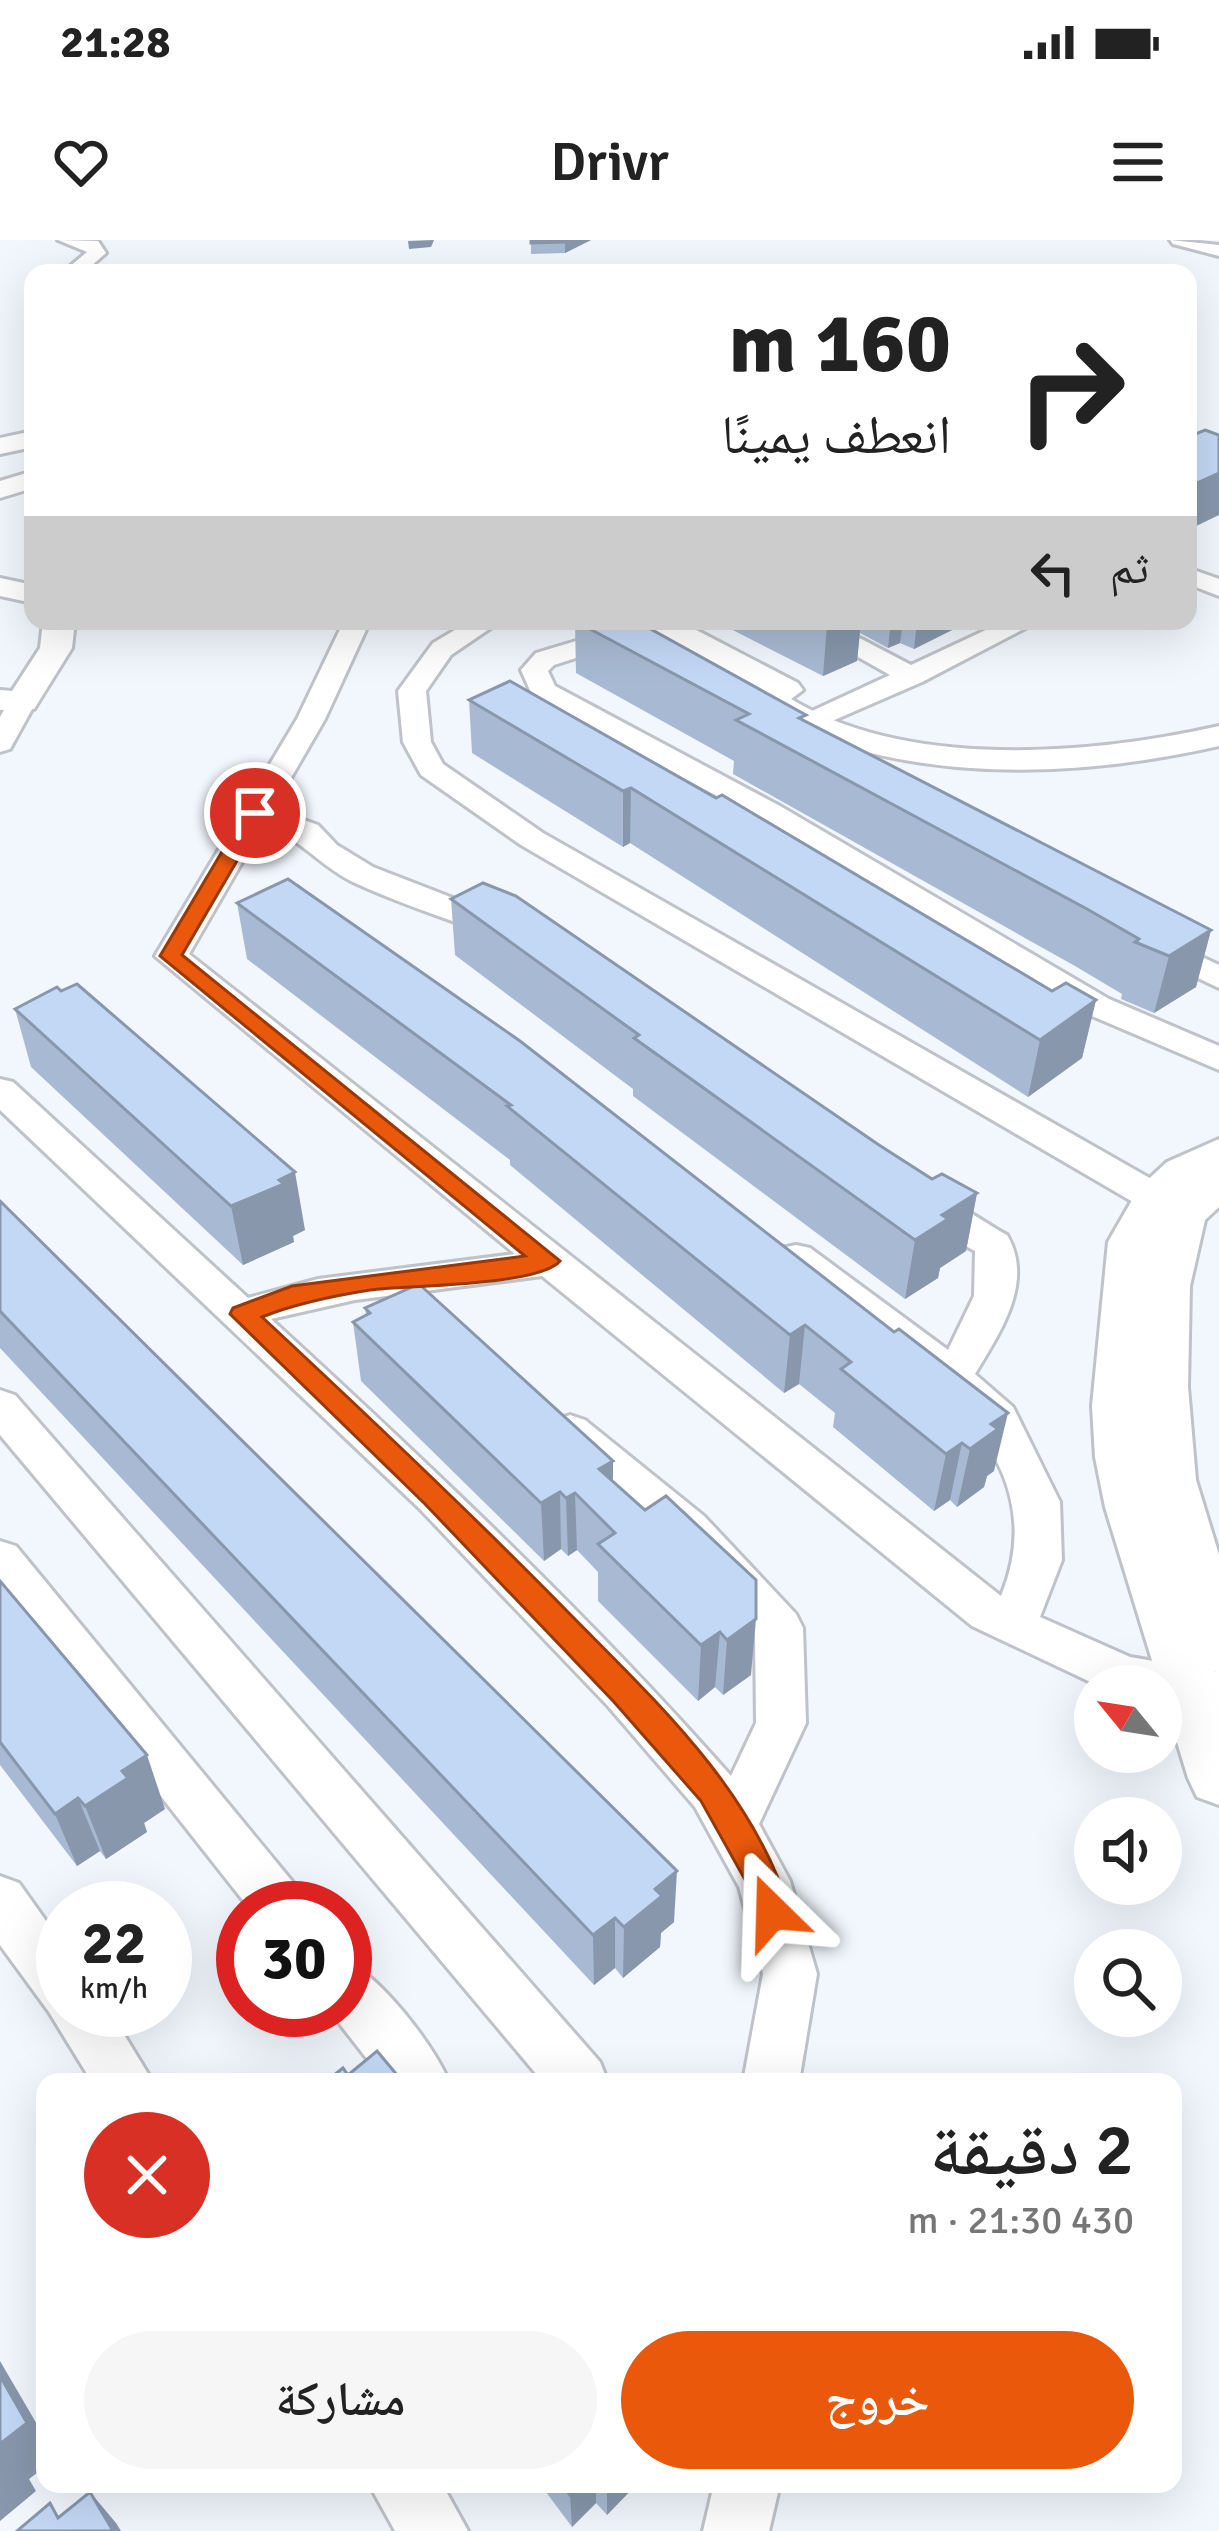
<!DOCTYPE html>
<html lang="ar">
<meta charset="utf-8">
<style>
:root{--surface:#fff;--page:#f6f6f6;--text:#222;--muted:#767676;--accent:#ea580c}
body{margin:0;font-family:Signika,"Noto Naskh Arabic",sans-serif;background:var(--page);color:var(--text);direction:rtl;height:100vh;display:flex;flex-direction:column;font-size:45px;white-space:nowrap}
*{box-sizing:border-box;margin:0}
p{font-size:39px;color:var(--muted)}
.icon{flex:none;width:66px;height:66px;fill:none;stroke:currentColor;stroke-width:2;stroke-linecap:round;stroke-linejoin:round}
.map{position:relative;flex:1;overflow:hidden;direction:ltr}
.side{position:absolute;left:36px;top:1833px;width:1146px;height:420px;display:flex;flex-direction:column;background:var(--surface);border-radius:24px;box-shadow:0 12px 48px #0002;direction:rtl}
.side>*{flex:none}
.banner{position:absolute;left:24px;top:24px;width:1173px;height:366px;border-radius:24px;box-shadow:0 12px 48px #0002;direction:rtl;background:#fff;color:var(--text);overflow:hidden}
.needle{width:78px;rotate:300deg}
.buttons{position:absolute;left:1074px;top:1425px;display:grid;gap:24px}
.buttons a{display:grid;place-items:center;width:108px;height:108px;border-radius:50%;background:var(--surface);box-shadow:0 12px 48px #0002;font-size:60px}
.speed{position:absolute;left:36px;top:1641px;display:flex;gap:24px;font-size:60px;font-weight:700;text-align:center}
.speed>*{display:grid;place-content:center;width:156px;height:156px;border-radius:50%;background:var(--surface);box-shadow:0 12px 48px #0002;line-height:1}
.speed small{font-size:30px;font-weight:400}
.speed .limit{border:18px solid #d22;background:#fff;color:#111}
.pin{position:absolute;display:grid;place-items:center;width:102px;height:102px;color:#fff;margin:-51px;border:6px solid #fff;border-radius:50%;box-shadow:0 3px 12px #0007}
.me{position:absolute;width:132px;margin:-66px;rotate:338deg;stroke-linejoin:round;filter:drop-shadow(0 0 9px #0008)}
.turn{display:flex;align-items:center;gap:42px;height:252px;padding:0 48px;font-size:54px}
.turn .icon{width:156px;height:156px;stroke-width:2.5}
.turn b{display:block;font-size:84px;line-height:102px}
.then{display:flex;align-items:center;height:114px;padding:0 48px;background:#0003;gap:24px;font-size:45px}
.round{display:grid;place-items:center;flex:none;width:126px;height:126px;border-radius:63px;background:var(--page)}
.overview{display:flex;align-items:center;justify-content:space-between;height:204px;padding:0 48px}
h1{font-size:72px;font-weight:600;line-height:90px}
.action{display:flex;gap:24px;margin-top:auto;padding:24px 48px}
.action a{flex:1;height:138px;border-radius:72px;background:var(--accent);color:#fff;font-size:48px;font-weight:600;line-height:138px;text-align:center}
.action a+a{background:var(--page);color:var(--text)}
.status{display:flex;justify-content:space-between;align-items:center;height:84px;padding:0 60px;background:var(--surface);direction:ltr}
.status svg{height:33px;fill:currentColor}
header{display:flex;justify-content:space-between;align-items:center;height:156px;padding:0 48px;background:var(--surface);font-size:54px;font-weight:600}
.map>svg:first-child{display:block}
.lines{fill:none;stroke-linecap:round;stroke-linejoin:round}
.minor-casing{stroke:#bfc3c9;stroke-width:6}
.tertiary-casing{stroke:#bfc3c9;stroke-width:6}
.minor{fill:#fff;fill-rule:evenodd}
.tertiary{fill:#fff;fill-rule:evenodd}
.wall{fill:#a8bad3}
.shaded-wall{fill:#8897ac}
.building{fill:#c3d8f5;stroke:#8897ac;stroke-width:3}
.route{fill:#ea580c;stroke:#983908;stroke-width:3}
</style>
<div class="status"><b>21:28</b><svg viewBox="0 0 49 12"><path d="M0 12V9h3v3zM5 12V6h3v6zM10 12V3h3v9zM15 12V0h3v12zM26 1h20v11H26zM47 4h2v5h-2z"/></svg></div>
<header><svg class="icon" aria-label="menu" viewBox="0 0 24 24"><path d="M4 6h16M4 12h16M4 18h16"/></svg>Drivr<svg class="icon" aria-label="heart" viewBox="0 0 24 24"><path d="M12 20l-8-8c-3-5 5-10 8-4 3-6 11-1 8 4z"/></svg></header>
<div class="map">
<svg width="1219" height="2291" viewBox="0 0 1219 2291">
<rect width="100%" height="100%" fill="#f2f7fd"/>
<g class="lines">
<defs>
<path id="minor" d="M58 0 98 1 106 13 83 33H62L87 12Z
M1170 0 1219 5V16L1173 4Z
M1188 328 1219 339V356L1188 344Z
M344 381H370L325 479 273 569 318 585 337 605 373 627 517 683 522 690 506 700 495 697C447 678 397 663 351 641 315 622 304 600 263 586L189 714 1001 1356C1065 1202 888 1105 782 1028L776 1018 782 1008 796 1005 810 1008 948 1110 974 1056 975 1011 909 975 904 966 909 957C941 948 979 980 1007 995 1035 1042 999 1094 975 1134L1013 1167 1060 1262 1062 1320 1040 1377 1130 1417 1219 1432V1472L1161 1465V1446H1099L972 1386 542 1036 355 1060 271 1079C431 1226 588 1374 731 1536L756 1483 755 1394 672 1300 555 1202 549 1191 555 1180 570 1175 585 1180 704 1276 796 1374 803 1388 806 1483 759 1584 790 1641 817 1734 799 1842H743L763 1734 739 1647 695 1567 608 1466 419 1268 0 870V839L13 842 248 1058 318 1039 515 1014 155 716 297 479Z
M470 381H501L451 415 426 451 431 502 443 524 543 593 1197 965 1202 974 1197 983 1183 987 1169 983 521 605 421 535 403 502 398 451 433 403Z
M794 381H827L911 425 1005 381H1039L922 442 809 491 799 489 795 483 799 477 890 435Z
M606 392 642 412 629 420 604 409 554 425 548 431 555 446 780 566 1109 759 1219 806V830L1085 773 758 578 533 457 521 430 536 413Z
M22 454 36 462 10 509 0 512V477L12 456Z
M1151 693 1219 725V748L1139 710 1135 703 1139 696Z
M0 1150 15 1155 600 1822 608 1842H543L0 1195Z
M0 1301 16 1306 300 1651 308 1668H249L0 1352Z
M0 1636 19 1643 63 1705V1770H109L153 1842H92L49 1772 0 1705Z
M345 1721C380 1735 435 1807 449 1842H385L329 1770H345Z
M369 2244H442L468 2291H395Z
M714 2244H780L769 2291H703Z"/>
<path id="tertiary" d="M33 191V207L0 214V198Z
M33 231V248L0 258V241Z
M0 338 33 345V363L0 356Z
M43 381H75L72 408 34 469 0 470V450L12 451 40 408Z
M639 381H679L798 443 803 450 791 459C908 530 1091 515 1219 486V506C1083 537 932 543 800 491 777 481 757 466 736 453L732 446 739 438Z
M1219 899V967L1205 980 1190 1046 1188 1147 1196 1240 1219 1315V1433L1214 1431 1219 1446V1565L1197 1557 1188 1538 1105 1267 1095 1217 1092 1166 1108 1002 1139 948 1167 922Z"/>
</defs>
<use href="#minor" class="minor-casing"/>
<use href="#tertiary" class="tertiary-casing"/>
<use href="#minor" class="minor"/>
<use href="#tertiary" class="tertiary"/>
</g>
<path class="wall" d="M531 0H591L565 13 531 14Z
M575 381 805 481 1211 690 1196 747 1154 773 1121 759 1122 754 1075 726 733 534 734 521 576 433Z
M715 381H970L914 409 900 403 888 408 860 393 857 421 823 436Z
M469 460 1052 751 1096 760 1082 818 1028 857 630 603 623 607 472 513Z
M298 644 994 1231 987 1236 984 1247 957 1267 950 1260 934 1271 833 1187 835 1173 799 1144 784 1153 510 925V920L247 719 237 663Z
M451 659 879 905 932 939 977 953 966 1011 940 1028 938 1038 905 1059 633 856V849L455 715Z
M15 769 305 990 293 996 294 1002 243 1025 31 827Z
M0 961 674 1682 661 1693 660 1707 623 1738 615 1728 594 1745 0 1108Z
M365 1068 613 1221V1241L645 1270 751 1435 723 1455 715 1447 698 1461 598 1361V1332L577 1310 568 1316 561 1309 544 1321 361 1141 353 1082 366 1075Z
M0 1341 165 1569 144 1583 147 1592 106 1619 100 1611 77 1626 0 1525Z
M540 2244H637L607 2275 596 2263 572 2287Z"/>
<path class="shaded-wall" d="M434 0 431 7 409 9 408 1Z
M569 0H591L565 13V2Z
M1219 233V275L1188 290V247Z
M837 381H861L857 421 823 436 827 385Z
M891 381H903L900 403 888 408Z
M917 381H970L914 409Z
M631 548 630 603 623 607V551Z
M1211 690 1196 747 1154 773 1169 716Z
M1096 760 1082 818 1028 857 1040 800Z
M295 932 305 990 293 996 294 1002 243 1025 231 966Z
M977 953 966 1011 940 1028 938 1038 905 1059 915 1000 942 975Z
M805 1085 799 1144 784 1153 790 1095Z
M1008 1173 994 1231 987 1236 984 1247 957 1267 970 1209 991 1184Z
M962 1203 950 1260 934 1271 946 1214Z
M613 1221V1279L599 1229Z
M560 1252 561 1309 544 1321 541 1263Z
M575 1253 577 1310 568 1316 566 1258Z
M756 1379 751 1435 723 1455 727 1400Z
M720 1392 715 1447 698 1461 701 1405Z
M147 1515 165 1569 144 1583 147 1592 106 1619 85 1566 122 1531Z
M78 1558 100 1611 77 1626 55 1574Z
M677 1631 674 1682 661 1693 660 1707 623 1738 624 1687 655 1649Z
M615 1678V1728L594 1745 593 1695Z
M0 2121 45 2198V2227L29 2239 36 2251 0 2281Z
M582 2244H596V2263L572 2287 570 2255Z
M607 2244H637L607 2275Z
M90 2252 116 2283 121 2291H113Z"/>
<path class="building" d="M531 0H569L565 2 531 3Z
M1205 190 1219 195V233L1188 247V197Z
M575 381H636L806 475 799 478 1211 690 1169 716 1135 702 1139 699 1087 669 736 480 749 474Z
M510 441 716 558 722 555 1052 751 1066 743 1096 760 1040 800 631 548 623 551 469 460Z
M288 639 520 801 894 1092 899 1089 1008 1173 991 1184 998 1189 970 1209 962 1203 946 1214 841 1129 851 1122 805 1085 790 1095 507 866 511 865 237 663Z
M483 643 516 656 879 905 932 939 942 934 977 953 942 975 948 979 915 1000 634 798 639 795 451 659Z
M77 744 295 932 279 940 284 944 231 966 15 769 57 747 61 751Z
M0 961 677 1631 655 1649 662 1656 624 1687 615 1678 593 1695 0 1071Z
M419 1044 613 1221 599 1229 645 1270 666 1256 756 1340V1379L727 1400 720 1392 701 1405 598 1304 615 1293 575 1253 566 1258 560 1252 541 1263 353 1082 370 1073 365 1068Z
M0 1341 147 1515 122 1531 128 1538 85 1566 78 1558 55 1574 0 1502Z
M377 1811 403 1842H325L343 1828 348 1835Z
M0 2136 27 2183 0 2204Z
M562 2244H582L570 2255Z
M90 2252 113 2291H17L50 2263 58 2278Z"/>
<path class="route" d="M255 567 265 573 182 715 560 1021C539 1046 407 1045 370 1050 332 1056 297 1063 262 1077 364 1172 466 1268 564 1368 652 1458 753 1548 790 1672L785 1684 772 1688 760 1684 748 1645 701 1561 614 1462 425 1264 230 1074 233 1068 292 1046 525 1016 160 716 245 573Z"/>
</svg>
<div class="buttons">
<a><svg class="needle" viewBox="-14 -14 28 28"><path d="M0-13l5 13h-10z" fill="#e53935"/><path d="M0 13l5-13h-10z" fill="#767676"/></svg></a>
<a><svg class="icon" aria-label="sound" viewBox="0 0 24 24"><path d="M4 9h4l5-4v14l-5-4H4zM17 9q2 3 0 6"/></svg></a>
<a><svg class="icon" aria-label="search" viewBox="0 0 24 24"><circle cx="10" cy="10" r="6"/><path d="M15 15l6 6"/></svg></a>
</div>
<div class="speed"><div>22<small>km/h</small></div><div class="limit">30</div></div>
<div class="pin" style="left:255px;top:573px;background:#d93025"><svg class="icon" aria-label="arrive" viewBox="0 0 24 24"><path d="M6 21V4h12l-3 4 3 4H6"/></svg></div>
<svg class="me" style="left:772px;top:1672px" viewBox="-20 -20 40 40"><path d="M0-17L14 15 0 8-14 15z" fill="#ea580c" stroke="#fff" stroke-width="4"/></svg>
<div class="banner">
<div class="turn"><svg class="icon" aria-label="right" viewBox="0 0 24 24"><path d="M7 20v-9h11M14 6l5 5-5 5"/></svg><div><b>160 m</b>انعطف يمينًا</div></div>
<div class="then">ثم<svg class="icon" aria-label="left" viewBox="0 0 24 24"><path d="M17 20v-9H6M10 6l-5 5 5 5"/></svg></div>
</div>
<section class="side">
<div class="overview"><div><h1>2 دقيقة</h1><p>430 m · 21:30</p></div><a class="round" style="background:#d93025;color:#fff"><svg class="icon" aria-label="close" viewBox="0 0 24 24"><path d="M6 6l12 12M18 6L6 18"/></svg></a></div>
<div class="action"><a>خروج</a><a>مشاركة</a></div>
</section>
</div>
